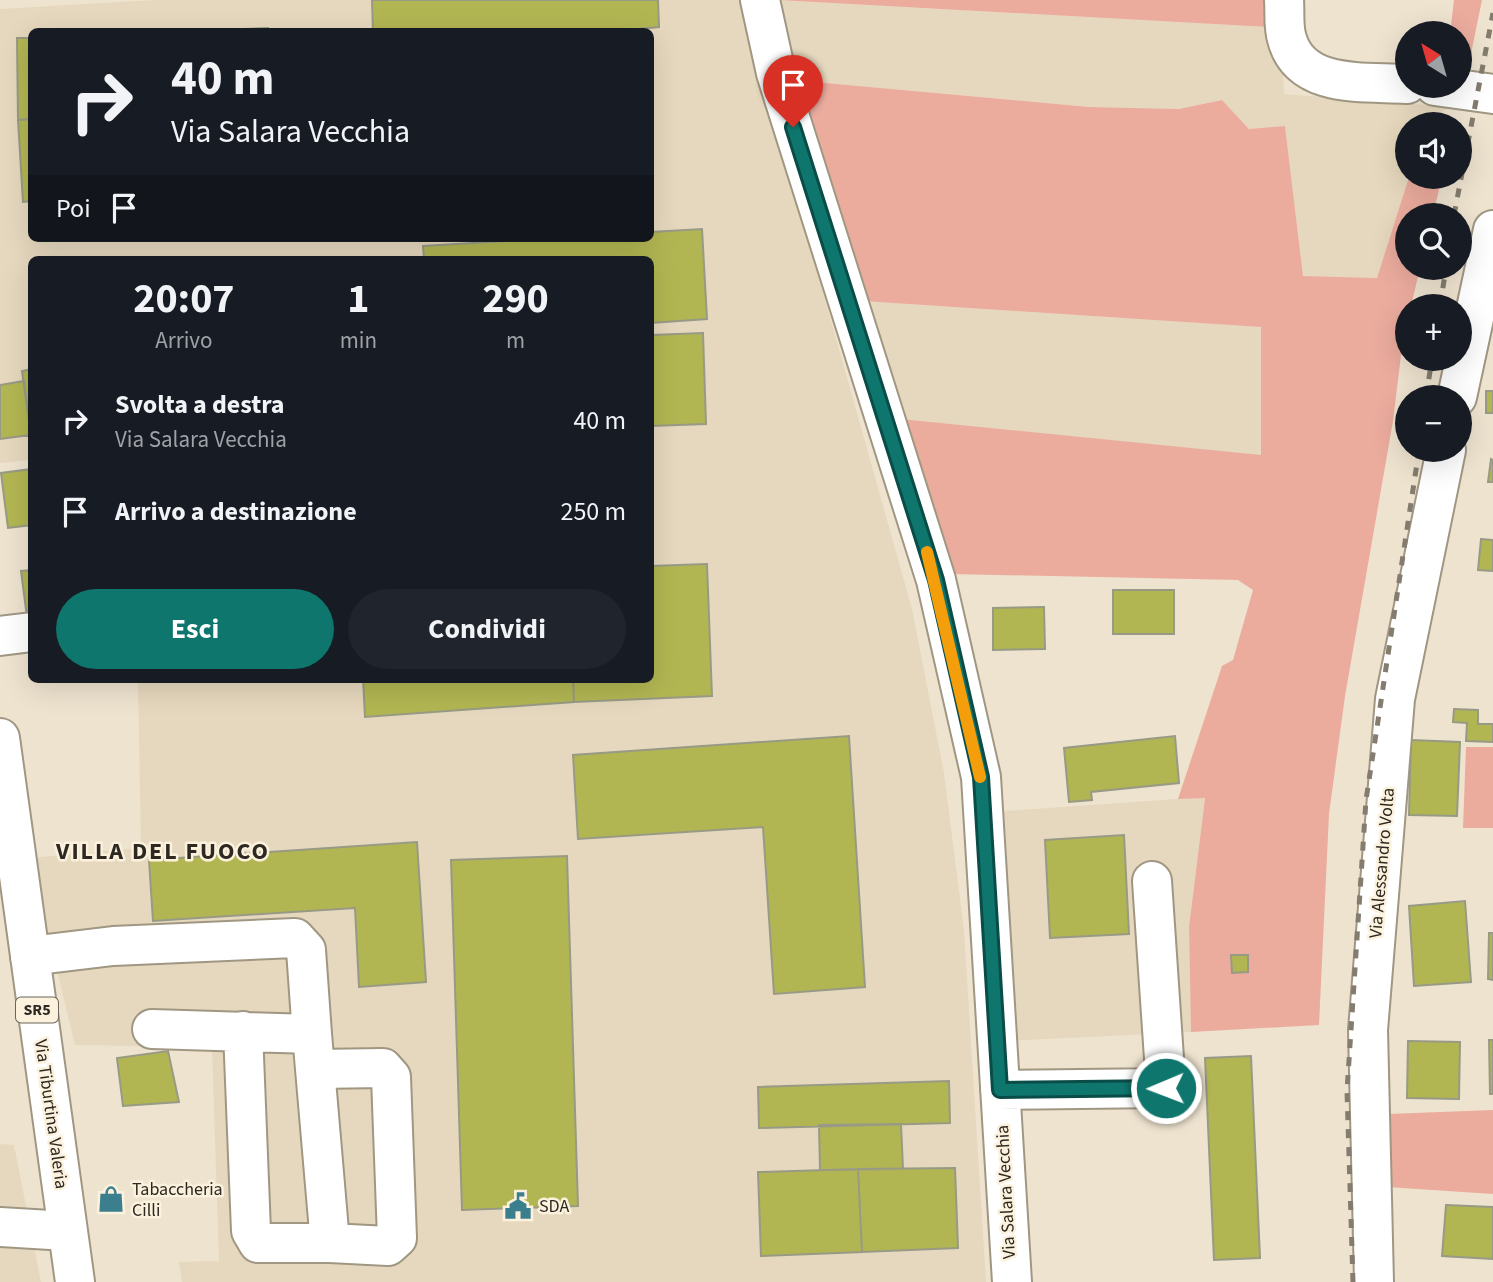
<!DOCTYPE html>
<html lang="it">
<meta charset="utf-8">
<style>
:root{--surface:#171b24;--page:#20242c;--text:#f1f3f6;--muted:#9ea1a6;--accent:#0f766e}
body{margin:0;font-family:"Source Sans 3",sans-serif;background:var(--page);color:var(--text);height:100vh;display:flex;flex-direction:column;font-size:26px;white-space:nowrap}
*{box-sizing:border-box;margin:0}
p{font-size:23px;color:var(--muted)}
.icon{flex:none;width:38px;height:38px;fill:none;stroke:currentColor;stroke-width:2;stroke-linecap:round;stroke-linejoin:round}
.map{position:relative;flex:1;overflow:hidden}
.side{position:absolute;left:28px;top:256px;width:626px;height:427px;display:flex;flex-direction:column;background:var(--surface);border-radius:10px;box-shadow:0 7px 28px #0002}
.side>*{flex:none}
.hud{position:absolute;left:28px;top:28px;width:626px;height:214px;border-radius:10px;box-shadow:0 7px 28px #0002;background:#171b24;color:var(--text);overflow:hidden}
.needle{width:46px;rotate:323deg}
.tools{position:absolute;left:1395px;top:21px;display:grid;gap:14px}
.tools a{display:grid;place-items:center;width:77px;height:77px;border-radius:50%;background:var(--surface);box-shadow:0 7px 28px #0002;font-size:35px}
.pin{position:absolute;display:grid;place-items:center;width:60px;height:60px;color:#fff;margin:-72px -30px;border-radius:50% 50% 50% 0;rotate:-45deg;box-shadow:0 0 7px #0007}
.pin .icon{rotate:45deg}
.me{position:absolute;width:77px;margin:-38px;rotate:269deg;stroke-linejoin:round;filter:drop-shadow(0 0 5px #0008)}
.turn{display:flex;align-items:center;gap:24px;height:147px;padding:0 28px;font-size:32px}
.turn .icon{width:91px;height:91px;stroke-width:2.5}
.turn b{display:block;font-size:49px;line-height:60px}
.then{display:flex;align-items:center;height:66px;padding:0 28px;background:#0003;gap:14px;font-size:26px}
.eta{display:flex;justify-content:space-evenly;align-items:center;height:119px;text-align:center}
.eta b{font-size:42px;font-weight:700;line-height:49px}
.cta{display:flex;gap:14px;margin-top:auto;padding:14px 28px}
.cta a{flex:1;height:80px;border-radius:42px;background:var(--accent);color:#fff;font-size:28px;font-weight:700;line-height:80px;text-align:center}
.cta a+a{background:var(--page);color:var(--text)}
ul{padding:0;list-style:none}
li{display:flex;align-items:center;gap:21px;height:91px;padding:0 28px}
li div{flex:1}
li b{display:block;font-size:26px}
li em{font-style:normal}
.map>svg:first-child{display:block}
.built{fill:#e6d8be;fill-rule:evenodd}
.green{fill:#ebac9e}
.building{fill:#b2b652;stroke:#989a85;stroke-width:2}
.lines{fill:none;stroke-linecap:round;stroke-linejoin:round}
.minor-casing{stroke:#a09783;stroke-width:42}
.major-casing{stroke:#a09783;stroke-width:42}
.minor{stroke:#fff;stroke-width:38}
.major{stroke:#fff;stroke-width:38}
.rail{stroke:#837c6f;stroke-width:5;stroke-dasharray:9 9;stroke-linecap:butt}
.route-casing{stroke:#0a4d48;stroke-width:18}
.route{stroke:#0f766e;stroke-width:12}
.slow{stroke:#f59e0b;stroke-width:12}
.labels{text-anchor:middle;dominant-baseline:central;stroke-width:5;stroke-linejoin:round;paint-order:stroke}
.shield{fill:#fbf1dc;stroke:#6b655a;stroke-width:2}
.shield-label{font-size:16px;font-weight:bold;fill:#2d2922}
.street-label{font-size:18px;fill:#2d2922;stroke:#fbf1dc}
.poi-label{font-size:18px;fill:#2d2922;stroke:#fbf1dc;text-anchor:start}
.district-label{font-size:24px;font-weight:bold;letter-spacing:2px;fill:#2d2922;stroke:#fbf1dc}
</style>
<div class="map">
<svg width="1493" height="1282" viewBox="0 0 1493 1282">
<rect width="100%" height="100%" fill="#eee3cf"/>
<path class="built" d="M155 0H741L912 609 944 773 964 931 986 1282H182L179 1262 219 1261 212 1047 75 1045 30 858 141 848 138 679H651V259H32L31 460 0 463V9ZM32 32H651V238H32Z
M778 0 1268 27 1270 44 1283 74 1284 94 1451 107 1426 119 1425 124H1407L1409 177 1377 278 1303 276 1285 126 1249 129 1222 100 1179 109 1089 107 792 80Z
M863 301 1261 327V456L901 419Z
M1205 797 1189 927 1191 1032 1006 1041 990 812Z
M0 1144 14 1145 41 1282H0Z"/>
<path class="green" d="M778 0H1263L1268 27Z
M1454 0H1482L1467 73H1460V33H1450Z
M792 80 1089 107 1179 109 1222 100 1249 129 1285 126 1303 276 1377 278 1409 177H1442L1433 215H1407V268H1420L1411 306H1407L1393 421 1345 696 1329 814 1319 1025 1191 1032 1189 927 1205 798 1178 799 1222 666 1233 660 1253 590 1238 580 951 574 901 419 1261 455V327L863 301Z
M1466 747H1493V828H1463Z
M1493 1110V1194L1387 1187 1388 1114Z"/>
<path class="building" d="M372 0H658L659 27 606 32H373Z
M268 28V32H174Z
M17 38H32V119L18 120Z
M32 119V201L23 202 18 120Z
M702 229 707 319 651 323V259H424L423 246 556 238H651V232Z
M703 333 706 424 651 426V335Z
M32 369V434L31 435 22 371Z
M24 381 31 435 0 439V385Z
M1486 391H1493V413H1486Z
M1491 459 1493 460V482H1488Z
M32 469V525L8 528 1 473Z
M1481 539 1493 540V571L1478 570Z
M707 564 712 696 574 702 573 679H651V566Z
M32 570V624L28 625 21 571Z
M1113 590H1174V634H1113Z
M1044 607 1045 649 993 650V608Z
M363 679H573L574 702 365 717Z
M1454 709 1478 710V724H1493V742L1466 741 1467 723 1453 722Z
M849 736 865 987 774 994 763 827 578 839 573 755Z
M1175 736 1179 783 1091 792 1092 800 1069 802 1064 748Z
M1411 740 1460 742 1457 816 1409 815Z
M1124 835 1129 934 1050 938 1045 840Z
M417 842 426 982 359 987 355 908 153 921 149 860Z
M567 856 578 1206 462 1210 451 860Z
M1465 901 1471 982 1414 986 1409 906Z
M1489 933H1493V980L1488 979Z
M1231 955H1248V972L1232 973Z
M1489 1040H1493V1094H1490Z
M1408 1041 1460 1042 1459 1099 1407 1098Z
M168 1051 179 1102 123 1106 117 1058Z
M1251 1056 1260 1258 1214 1260 1205 1058Z
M949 1081 950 1123 759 1128 758 1087Z
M901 1124 903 1169 820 1170 819 1125Z
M955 1168 958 1248 862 1252 858 1169Z
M858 1169 862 1252 761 1256 758 1172Z
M1446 1205 1493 1207V1259L1442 1256Z"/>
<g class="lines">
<defs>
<path id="minor" d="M760 0 776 73 936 580 981 777 1012 1282
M1284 0C1285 12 1283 27 1287 39 1301 90 1366 81 1407 84
M1435 86 1493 94
M1457 397 1493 230
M0 636 32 632
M30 956 113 946 295 938 306 950 312 1034 152 1029
M243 1031 251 1231 258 1243H330L312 1034
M315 1069 383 1068 391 1077 397 1238 388 1246 330 1243
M1000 1090 1166 1088 1152 881
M0 1227 67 1231
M1374 1282 1368 1030 1395 699 1446 450"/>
<path id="major" d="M0 738 75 1282"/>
</defs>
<use href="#minor" class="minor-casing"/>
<use href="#major" class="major-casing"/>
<use href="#minor" class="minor"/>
<use href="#major" class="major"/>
<path class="rail" d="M1454 215 1493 13
M1440 306 1446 268
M1426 397 1432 359
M1353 1282 1347 1091 1366 800 1419 450"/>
</g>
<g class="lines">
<defs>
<path id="route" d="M793 127 936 580 981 777 1000 1090 1166 1088"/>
</defs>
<use href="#route" class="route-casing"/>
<use href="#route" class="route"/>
<path class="slow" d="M927 552 980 777"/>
</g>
<defs>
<symbol id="shop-bare" viewBox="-9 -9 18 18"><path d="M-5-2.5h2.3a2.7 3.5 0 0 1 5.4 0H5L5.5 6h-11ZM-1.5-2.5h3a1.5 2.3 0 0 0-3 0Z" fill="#3b7e8e" stroke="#fbf1dc" stroke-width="2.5" paint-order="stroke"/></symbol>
<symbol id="civic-bare" viewBox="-9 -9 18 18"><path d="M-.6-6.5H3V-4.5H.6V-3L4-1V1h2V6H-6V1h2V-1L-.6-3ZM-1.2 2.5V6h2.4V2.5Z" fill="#3b7e8e" stroke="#fbf1dc" stroke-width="2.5" paint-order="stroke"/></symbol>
</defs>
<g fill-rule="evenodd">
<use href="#shop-bare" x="92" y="1180" width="38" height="38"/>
<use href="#civic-bare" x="499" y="1187" width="38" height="38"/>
</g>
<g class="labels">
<rect class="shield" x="16" y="997.5" width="42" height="25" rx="5"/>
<g class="shield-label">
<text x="37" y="1010">SR5</text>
</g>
<g class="street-label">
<text transform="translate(1382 863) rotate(-85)">Via Alessandro Volta</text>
<text transform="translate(51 1114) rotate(82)">Via Tiburtina Valeria</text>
<text transform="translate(1006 1192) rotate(-93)">Via Salara Vecchia</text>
</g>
<g class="poi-label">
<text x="132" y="1189">Tabaccheria<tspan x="132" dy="21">Cilli</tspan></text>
<text x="539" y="1206">SDA</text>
</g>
<g class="district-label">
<text x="163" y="851">VILLA DEL FUOCO</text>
</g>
</g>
</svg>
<div class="tools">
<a><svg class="needle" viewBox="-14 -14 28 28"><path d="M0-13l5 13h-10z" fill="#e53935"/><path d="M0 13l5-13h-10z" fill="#9ea1a6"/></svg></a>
<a><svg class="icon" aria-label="sound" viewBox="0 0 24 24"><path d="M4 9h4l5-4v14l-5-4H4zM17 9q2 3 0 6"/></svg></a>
<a><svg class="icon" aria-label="search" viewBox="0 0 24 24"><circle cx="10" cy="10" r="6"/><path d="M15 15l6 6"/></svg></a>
<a>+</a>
<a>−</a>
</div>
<div class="pin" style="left:793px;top:127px;background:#d93025"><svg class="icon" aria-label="arrive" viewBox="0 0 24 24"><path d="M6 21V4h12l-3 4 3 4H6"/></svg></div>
<svg class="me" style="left:1166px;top:1088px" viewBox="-20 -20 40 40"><circle r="17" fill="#0f766e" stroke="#fff" stroke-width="3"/><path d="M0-11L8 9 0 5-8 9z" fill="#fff"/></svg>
<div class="hud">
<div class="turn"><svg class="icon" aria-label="right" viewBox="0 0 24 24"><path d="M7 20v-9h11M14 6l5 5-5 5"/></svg><div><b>40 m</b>Via Salara Vecchia</div></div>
<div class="then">Poi<svg class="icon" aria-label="arrive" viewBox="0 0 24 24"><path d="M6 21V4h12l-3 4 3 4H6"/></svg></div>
</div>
<section class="side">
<div class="eta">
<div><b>20:07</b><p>Arrivo</p></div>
<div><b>1</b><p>min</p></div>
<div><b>290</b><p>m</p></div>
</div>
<ul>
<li><svg class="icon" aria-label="right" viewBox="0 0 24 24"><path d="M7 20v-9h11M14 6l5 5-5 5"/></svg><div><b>Svolta a destra</b><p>Via Salara Vecchia</p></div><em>40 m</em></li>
<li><svg class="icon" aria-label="arrive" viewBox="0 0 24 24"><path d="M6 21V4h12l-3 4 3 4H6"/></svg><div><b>Arrivo a destinazione</b></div><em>250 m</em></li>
</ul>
<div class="cta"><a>Esci</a><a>Condividi</a></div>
</section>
</div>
